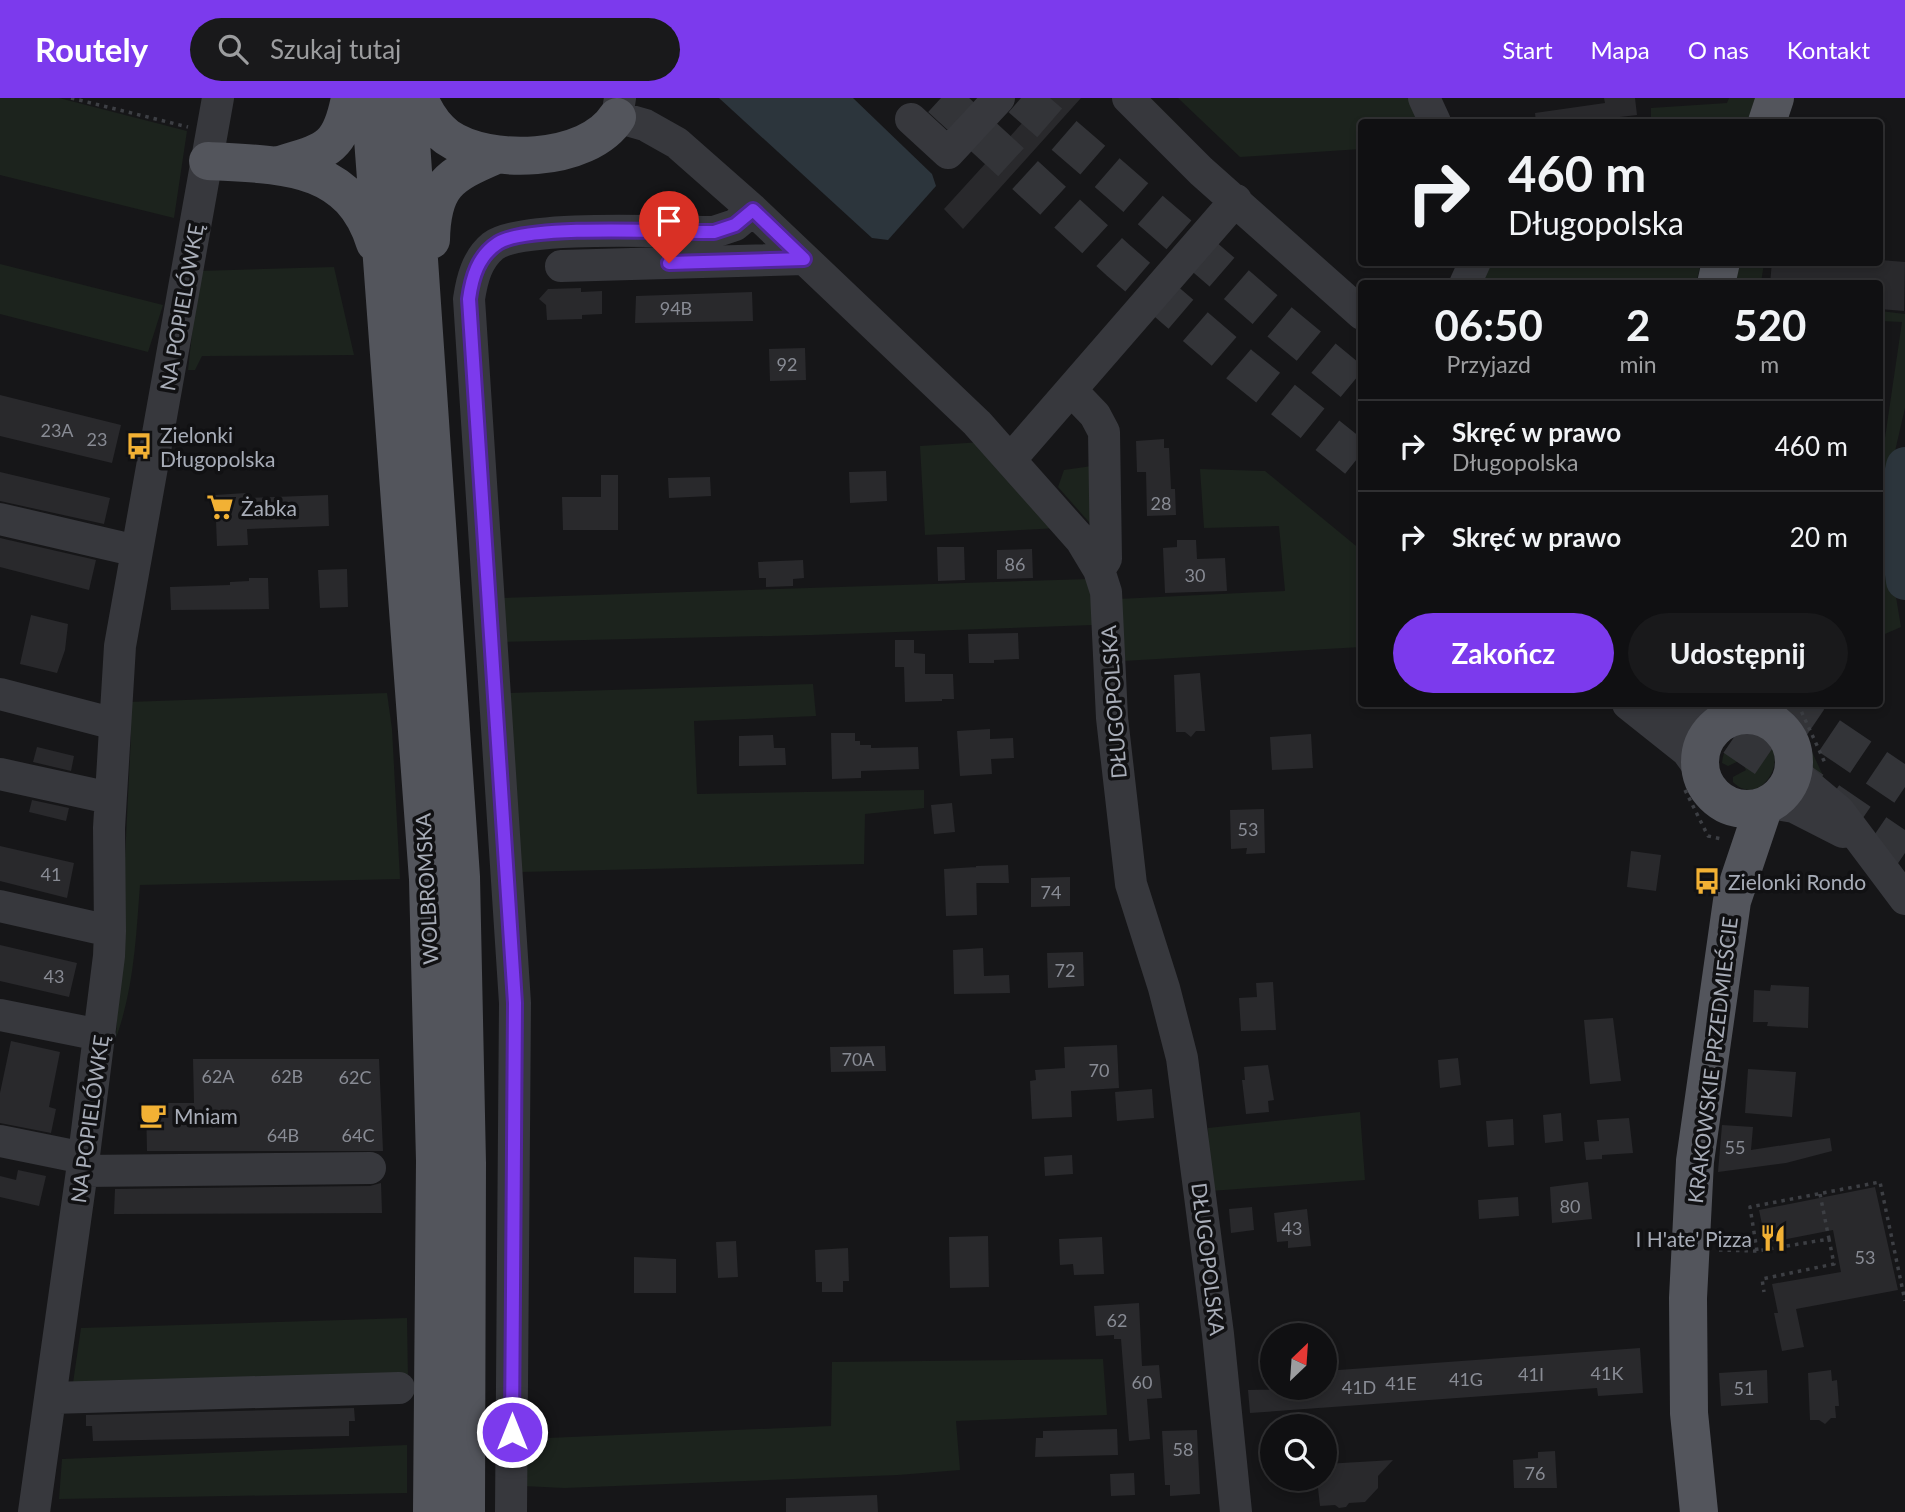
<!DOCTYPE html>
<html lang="pl">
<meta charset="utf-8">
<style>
:root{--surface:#101012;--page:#19191b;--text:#f1f3f6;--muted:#9c9d9f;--line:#303032;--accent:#7c3aed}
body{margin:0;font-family:Lato,sans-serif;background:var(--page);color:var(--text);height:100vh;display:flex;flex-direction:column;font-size:26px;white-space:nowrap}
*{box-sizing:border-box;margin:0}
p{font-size:23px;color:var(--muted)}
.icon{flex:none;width:38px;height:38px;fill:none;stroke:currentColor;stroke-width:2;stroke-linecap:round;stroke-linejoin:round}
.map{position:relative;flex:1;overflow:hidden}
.panel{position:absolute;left:1358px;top:182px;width:525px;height:427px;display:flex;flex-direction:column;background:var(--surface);border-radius:7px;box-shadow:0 4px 10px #0003,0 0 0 2px var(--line)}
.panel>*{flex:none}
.banner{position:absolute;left:1358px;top:21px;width:525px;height:147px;border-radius:7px;box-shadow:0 4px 10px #0003,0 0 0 2px var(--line);background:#101012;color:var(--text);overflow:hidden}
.needle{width:46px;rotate:25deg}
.controls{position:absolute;left:1260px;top:1225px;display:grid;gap:14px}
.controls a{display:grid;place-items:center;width:77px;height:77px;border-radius:50%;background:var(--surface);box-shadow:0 4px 10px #0003,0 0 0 2px var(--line);font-size:35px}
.pin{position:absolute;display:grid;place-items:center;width:60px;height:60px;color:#fff;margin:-72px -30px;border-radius:50% 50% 50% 0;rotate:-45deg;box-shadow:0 0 7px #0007}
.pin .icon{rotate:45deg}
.me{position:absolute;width:77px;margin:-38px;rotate:0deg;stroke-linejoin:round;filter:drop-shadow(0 0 5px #0008)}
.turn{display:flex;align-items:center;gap:24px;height:147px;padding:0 35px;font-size:32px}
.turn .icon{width:91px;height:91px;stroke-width:2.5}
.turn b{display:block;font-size:49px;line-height:60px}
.eta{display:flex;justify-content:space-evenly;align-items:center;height:119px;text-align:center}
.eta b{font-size:42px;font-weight:700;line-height:49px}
.button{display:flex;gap:14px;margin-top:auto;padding:14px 35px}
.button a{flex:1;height:80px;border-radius:42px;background:var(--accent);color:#fff;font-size:28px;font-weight:700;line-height:80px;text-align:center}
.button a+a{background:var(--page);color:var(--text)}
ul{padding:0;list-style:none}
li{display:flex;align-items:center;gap:21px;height:91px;padding:0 35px;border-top:2px solid var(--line)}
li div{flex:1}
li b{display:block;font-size:26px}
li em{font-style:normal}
header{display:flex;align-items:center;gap:42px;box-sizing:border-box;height:98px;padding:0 35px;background:var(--accent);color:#fff}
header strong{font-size:33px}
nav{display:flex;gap:38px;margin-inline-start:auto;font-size:24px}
.search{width:490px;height:63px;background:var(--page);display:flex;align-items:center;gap:18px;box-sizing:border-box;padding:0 24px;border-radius:38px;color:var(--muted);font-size:26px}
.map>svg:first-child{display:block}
.green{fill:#1c231d}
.water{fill:#2c353c}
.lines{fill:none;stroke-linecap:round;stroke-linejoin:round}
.river{stroke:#2c353c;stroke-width:38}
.building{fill:#29292c}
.highway-tunnel{stroke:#333438;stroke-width:38;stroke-dasharray:38 19;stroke-linecap:butt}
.path{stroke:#3d3f44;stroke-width:3.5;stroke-dasharray:3.5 5;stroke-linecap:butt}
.minor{stroke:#37383d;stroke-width:32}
.major{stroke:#53555c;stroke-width:38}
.route-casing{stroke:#51269a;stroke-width:18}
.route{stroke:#7c3aed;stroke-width:12}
.labels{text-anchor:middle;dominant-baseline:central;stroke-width:7;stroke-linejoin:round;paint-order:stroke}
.number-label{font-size:18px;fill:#888b94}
.street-label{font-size:21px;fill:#a8adb8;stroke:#111113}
.poi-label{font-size:21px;fill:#a8adb8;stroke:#111113;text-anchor:start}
</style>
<header>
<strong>Routely</strong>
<div class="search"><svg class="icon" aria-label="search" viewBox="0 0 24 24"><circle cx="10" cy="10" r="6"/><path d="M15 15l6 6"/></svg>Szukaj tutaj</div>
<nav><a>Start</a><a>Mapa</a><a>O nas</a><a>Kontakt</a></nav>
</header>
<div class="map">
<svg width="1905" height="1414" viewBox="0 0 1905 1414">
<rect width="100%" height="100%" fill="#161618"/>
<path class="green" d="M0 0H59L187 33 174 120 0 77Z
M1178 0H1417L1427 24H1362L1361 51 1240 59Z
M1729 0H1756L1747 24H1651V10L1727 5Z
M1487 165H1701L1696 185 1476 186Z
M1740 165H1764L1761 185 1735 186Z
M0 166 163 207 148 254 0 216Z
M334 169 354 257 202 258 195 272H188L199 173Z
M1880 213 1905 216V310L1886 392 1884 427 1901 529 1885 536 1880 533V374L1902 224 1880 223Z
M982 344 1059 430 925 437 920 348Z
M1099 367 1096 432 1058 389 1064 372Z
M1200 371 1265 373 1361 452V549L1123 563 1118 501 1285 493 1279 428 1204 430Z
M1089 481 1093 527 812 537 502 544 501 500Z
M813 586 816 618 694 623 697 696 924 692V710L865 716 864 766 520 774 507 595Z
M387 595 392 631 400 781 140 787C136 839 134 890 116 940L131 639 128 604Z
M1776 606H1790L1825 682 1806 666 1802 644Z
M1746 638C1802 640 1764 716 1733 684V679L1746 672 1741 662 1728 668 1722 665C1723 650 1731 642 1746 638Z
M1360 1014 1365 1082 1210 1093 1208 1030Z
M407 1220 408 1282 72 1292 81 1230Z
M1103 1261 1107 1317 956 1323 960 1372 898 1377 564 1390 523 1388 524 1341 831 1328 832 1264Z
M407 1347V1395L59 1401 62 1361Z"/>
<path class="water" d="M719 0H853L932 76 936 88 888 142 872 140Z"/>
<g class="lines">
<path class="river" d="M1905 368C1894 413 1899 438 1905 483"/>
</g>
<path class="building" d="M1045 0H1081L963 131 944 111Z
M1604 0H1635L1637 17 1577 24H1536L1535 15 1605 5Z
M1880 162 1905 164 1904 213 1880 211V186H1770L1772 164H1880Z
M581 190V194L602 193V216L582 217V221L547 222 546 207 539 201 548 191Z
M752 194 753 223 635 225 636 198Z
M805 250 806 282 770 283 769 251Z
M0 297 121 327 112 365 0 338Z
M1164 341V350H1169L1171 391H1175L1176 417 1147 418 1146 374H1137L1136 343Z
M886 373 887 403 850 405 849 374Z
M0 374 110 400 104 426 0 403Z
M601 377H618V432H563L562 399H601Z
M710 379 711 398 669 400 668 380Z
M246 395V400L328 397 329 428 247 431 248 447 217 448 215 397Z
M0 440 96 462 89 492 0 469Z
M1177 442H1196L1197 461 1225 460 1227 493 1165 495 1163 450 1177 449Z
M937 449H964L965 482 938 483Z
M1032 451 1033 480 997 481V452Z
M803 462 804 480 793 481V488L766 489V480H759L758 464Z
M347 471 348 509 320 510 318 472Z
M249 480H268L269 511 171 512 170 489 230 487V484L249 483Z
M31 517 68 526 65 552 57 575 20 566Z
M1018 535 1019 561 994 562V565H969L968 536Z
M895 542H914V555L925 556V576H953L954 601H942V603L905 604 904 569H895Z
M1200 575 1205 633H1196L1191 639 1185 634H1176L1174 577Z
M990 631V641L1013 640 1014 660 991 661 992 676 960 678 957 633Z
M831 635H855V643H860V647H871V650L918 649 919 671 861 673V680L832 681Z
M1311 636 1313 670 1272 672 1270 639Z
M773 637 774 650H785L786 667 739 668V638Z
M37 649 74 658 71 673 33 664Z
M32 702 69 710 66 723 29 714Z
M952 705 955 734 934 736 931 707Z
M1264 711 1265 755 1246 756 1247 750 1231 751 1230 712Z
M0 748 74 765 67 800 0 783Z
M1631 753 1661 757 1656 793 1627 789Z
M1008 767 1009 785H976V768Z
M976 769 977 817 946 818 944 771Z
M1070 779V808L1031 809V780Z
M0 847 77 865 69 899 0 883Z
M983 850 984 878 1009 877 1010 895 954 896 953 852Z
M1083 854 1084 888 1048 890 1047 855Z
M1273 884 1276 932 1241 933 1239 900 1257 899 1256 885Z
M1771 887 1809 889 1808 930 1767 928 1768 924H1753L1754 892 1770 893Z
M1613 920 1621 983 1590 986 1584 922Z
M11 943 60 954 49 1009 56 1011 51 1035 0 1025V995Z
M1117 947 1119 990 1071 993 1072 1019 1032 1021 1030 983 1036 982 1035 972 1065 970 1064 949Z
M885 948 886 973 831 974 830 949Z
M1458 960 1461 987 1440 990 1438 962Z
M193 961H379L383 1053H147L146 1005H194Z
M1268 967 1274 1002 1268 1003 1269 1014 1246 1016 1242 982H1245L1244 969Z
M1748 971 1796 974 1792 1019 1745 1015Z
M1152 991 1154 1020 1117 1023 1115 994Z
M1561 1015 1563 1043 1545 1045 1543 1017Z
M1629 1020 1633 1055 1602 1057V1061L1586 1062 1584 1044 1599 1043 1597 1022Z
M1513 1021 1514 1047 1488 1049 1486 1023Z
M1722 1027 1753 1029 1751 1052 1830 1040 1832 1053 1786 1065 1718 1074Z
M1072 1057 1073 1076 1045 1078 1044 1059Z
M18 1072 46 1078 39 1108 0 1099V1078L16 1082Z
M1588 1084 1592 1121 1552 1125 1550 1089Z
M381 1085 382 1115 114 1116 115 1091 370 1088Z
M1875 1089 1898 1192 1796 1211 1804 1249 1782 1253 1774 1215H1778L1772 1186 1841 1174 1833 1132 1766 1145 1759 1112Z
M1518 1099 1519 1118 1479 1121 1478 1102Z
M1252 1109 1254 1132 1231 1135 1229 1111Z
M1307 1111 1311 1148 1288 1150V1143L1277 1144 1274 1115Z
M988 1138 989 1189 950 1190 949 1139Z
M1102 1139 1104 1176 1074 1177 1073 1166 1060 1167 1059 1141Z
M736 1143 738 1179 718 1180 716 1144Z
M848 1150 849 1183H843V1194H822V1184H816L815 1152Z
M634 1159 676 1161V1195H634Z
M1139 1205 1142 1268 1159 1267 1162 1300 1147 1301 1150 1341 1129 1343 1121 1241H1114V1237L1096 1238 1094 1208Z
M1640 1250 1643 1295 1598 1298 1597 1290 1250 1315 1248 1292 1325 1290V1273Z
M1767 1272 1768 1305 1721 1308 1719 1275Z
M1831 1272 1832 1283 1837 1282 1839 1308H1835L1836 1320H1831L1825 1326 1819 1322H1810L1808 1275Z
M354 1310 355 1323H349V1338L93 1343 92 1328H86V1317Z
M1117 1331 1118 1357 1035 1359 1036 1340H1043V1333Z
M1197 1332 1200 1396 1170 1398V1387H1165L1162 1333Z
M1555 1353 1557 1390H1514L1513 1362 1538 1360V1354Z
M1393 1362 1378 1378V1390L1365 1404 1349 1405 1346 1409 1339 1410 1335 1407 1320 1408 1317 1381H1325V1366Z
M1134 1375 1135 1397 1111 1398 1110 1376Z
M877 1397 878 1414H786V1400Z"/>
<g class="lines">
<path class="highway-tunnel" d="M941 0 1119 163 1240 267 1362 365
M1021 0 1276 221 1362 292
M1782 606 1905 689
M1687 607 1905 755"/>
<path class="path" d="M71 0 188 29
M1798 606 1825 665
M1685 692 1708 738 1722 741
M1820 1096 1829 1141
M1719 1152 1757 1153 1829 1141 1834 1166 1762 1181 1764 1194
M1757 1153 1750 1109 1880 1084 1905 1203"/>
<path class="minor" d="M620 0 617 19 645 27 677 45 753 112 977 325 1081 442 1099 472 1106 494 1112 620 1131 786 1164 890 1182 960 1218 1236 1236 1414
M1128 0 1201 73 1362 216
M1424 0 1435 24
M911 21 948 55 999 0
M561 168 804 161
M1465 186 1475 164
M1071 292 1095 317 1104 334 1106 461 1099 472
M1010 362 1236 102
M0 421 137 453
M0 596 115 626
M1628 606 1687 653 1700 671
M1657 606C1678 615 1698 625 1720 625
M1794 670 1803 683 1839 713 1905 801
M0 676 110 700
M1770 705 1794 709 1843 734
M0 808 110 833
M0 917 100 937
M0 1043 84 1060
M82 1073 370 1070
M51 1300 399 1290
M34 1414 82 1073 109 858 110 833 109 730 120 548 218 0
M511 1414 515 905 469 201C472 181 477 161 493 148 522 126 671 134 714 134L735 127 753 112"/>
<path class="major" d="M370 0 428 781 435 1063 432 1414
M408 0 461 779 467 1065 466 1414
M419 0C425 15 434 29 447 39 488 68 588 65 617 19
M1767 24 1775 0
M208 63C279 67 350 64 375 145
M279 67C326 53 340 52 350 0
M431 142C432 87 449 77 496 57
M1716 186 1721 164
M1700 664a47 47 0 1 1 94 0a47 47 0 1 1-94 0Z
M1699 1414 1689 1315 1688 1200 1695 1063 1732 803 1764 708"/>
</g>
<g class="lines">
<defs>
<path id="route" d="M512 1334 515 905 469 201C472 179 478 158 498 145 528 126 672 134 714 134L735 127 753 112 804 161 669 165"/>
</defs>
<use href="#route" class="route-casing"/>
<use href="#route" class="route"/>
</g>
<defs>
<symbol id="bus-bare" viewBox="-9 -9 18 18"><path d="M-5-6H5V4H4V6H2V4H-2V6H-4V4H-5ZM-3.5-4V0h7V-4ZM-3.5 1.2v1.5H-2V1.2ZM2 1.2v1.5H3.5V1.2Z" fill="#f2b134" stroke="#111113" stroke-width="2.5" paint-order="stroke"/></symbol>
<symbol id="supermarket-bare" viewBox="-9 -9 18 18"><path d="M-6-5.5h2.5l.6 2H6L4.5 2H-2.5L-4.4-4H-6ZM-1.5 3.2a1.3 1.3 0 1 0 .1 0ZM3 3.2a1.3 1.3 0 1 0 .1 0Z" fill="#f2b134" stroke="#111113" stroke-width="2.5" paint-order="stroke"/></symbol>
<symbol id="cafe-bare" viewBox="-9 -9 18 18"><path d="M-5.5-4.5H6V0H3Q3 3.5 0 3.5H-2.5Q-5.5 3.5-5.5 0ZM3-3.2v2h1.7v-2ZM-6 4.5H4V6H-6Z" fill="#f2b134" stroke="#111113" stroke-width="2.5" paint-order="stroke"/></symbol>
<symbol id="restaurant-bare" viewBox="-9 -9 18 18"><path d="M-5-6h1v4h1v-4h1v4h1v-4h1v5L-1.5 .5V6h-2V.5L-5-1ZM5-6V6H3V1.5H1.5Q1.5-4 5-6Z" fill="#f2b134" stroke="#111113" stroke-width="2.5" paint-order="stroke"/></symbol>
</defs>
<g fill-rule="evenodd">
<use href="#bus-bare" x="120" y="329" width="38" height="38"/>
<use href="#supermarket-bare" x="201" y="390" width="38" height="38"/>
<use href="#bus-bare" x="1688" y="764" width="38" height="38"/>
<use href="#cafe-bare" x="134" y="998" width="38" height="38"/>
<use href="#restaurant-bare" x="1754" y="1121" width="38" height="38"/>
</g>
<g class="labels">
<g class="number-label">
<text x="676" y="210">94B</text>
<text x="787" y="266">92</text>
<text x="57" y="332">23A</text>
<text x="97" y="341">23</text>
<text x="1161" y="405">28</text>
<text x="1015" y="466">86</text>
<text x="1195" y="477">30</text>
<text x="1248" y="731">53</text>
<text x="51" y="776">41</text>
<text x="1051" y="794">74</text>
<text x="1065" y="872">72</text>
<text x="54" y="878">43</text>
<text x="858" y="961">70A</text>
<text x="1099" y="972">70</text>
<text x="218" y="978">62A</text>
<text x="287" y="978">62B</text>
<text x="355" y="979">62C</text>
<text x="283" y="1037">64B</text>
<text x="358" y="1037">64C</text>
<text x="1735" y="1049">55</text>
<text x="1570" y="1108">80</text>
<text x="1292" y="1130">43</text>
<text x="1865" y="1159">53</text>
<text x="1117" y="1222">62</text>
<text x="1607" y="1275">41K</text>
<text x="1531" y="1276">41I</text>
<text x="1466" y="1281">41G</text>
<text x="1142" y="1284">60</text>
<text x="1401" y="1285">41E</text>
<text x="1359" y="1289">41D</text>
<text x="1744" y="1290">51</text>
<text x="1183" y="1351">58</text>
<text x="1535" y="1375">76</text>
</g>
<g class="street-label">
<text transform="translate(181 209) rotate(-80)">NA POPIELÓWKĘ</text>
<text transform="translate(1113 604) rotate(-94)">DŁUGOPOLSKA</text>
<text transform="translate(426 791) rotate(-93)">WOLBROMSKA</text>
<text transform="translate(1712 962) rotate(-83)">KRAKOWSKIE PRZEDMIEŚCIE</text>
<text transform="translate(89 1021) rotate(-82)">NA POPIELÓWKĘ</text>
<text transform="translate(1209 1161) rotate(83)">DŁUGOPOLSKA</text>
</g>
<g class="poi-label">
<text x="160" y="336">Zielonki<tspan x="160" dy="24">Długopolska</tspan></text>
<text x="241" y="409">Żabka</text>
<text x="1728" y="783">Zielonki Rondo</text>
<text x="174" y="1017">Mniam</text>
<text x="1752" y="1140" text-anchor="end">I H'ate' Pizza</text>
</g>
</g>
</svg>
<div class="controls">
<a><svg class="needle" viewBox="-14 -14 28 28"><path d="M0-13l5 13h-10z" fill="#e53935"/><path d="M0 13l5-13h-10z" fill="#9c9d9f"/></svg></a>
<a><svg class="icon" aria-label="search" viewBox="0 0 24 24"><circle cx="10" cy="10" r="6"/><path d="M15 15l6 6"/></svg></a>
</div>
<div class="pin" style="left:669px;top:165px;background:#d93025"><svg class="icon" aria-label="arrive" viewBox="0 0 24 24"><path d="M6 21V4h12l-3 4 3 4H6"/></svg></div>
<svg class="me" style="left:512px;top:1334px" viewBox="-20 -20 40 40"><circle r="17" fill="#7c3aed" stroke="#fff" stroke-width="3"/><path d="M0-11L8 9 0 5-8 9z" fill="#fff"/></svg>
<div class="banner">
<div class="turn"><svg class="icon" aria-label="right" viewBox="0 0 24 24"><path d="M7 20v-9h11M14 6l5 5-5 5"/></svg><div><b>460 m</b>Długopolska</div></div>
</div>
<section class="panel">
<div class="eta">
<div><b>06:50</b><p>Przyjazd</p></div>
<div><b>2</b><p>min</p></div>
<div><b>520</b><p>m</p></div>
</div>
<ul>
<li><svg class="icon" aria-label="right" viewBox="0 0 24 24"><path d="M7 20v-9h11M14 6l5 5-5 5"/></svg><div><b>Skręć w prawo</b><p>Długopolska</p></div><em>460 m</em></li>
<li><svg class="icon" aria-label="right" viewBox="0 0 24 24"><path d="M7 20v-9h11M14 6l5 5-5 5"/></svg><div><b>Skręć w prawo</b></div><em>20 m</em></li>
</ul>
<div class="button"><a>Zakończ</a><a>Udostępnij</a></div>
</section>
</div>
